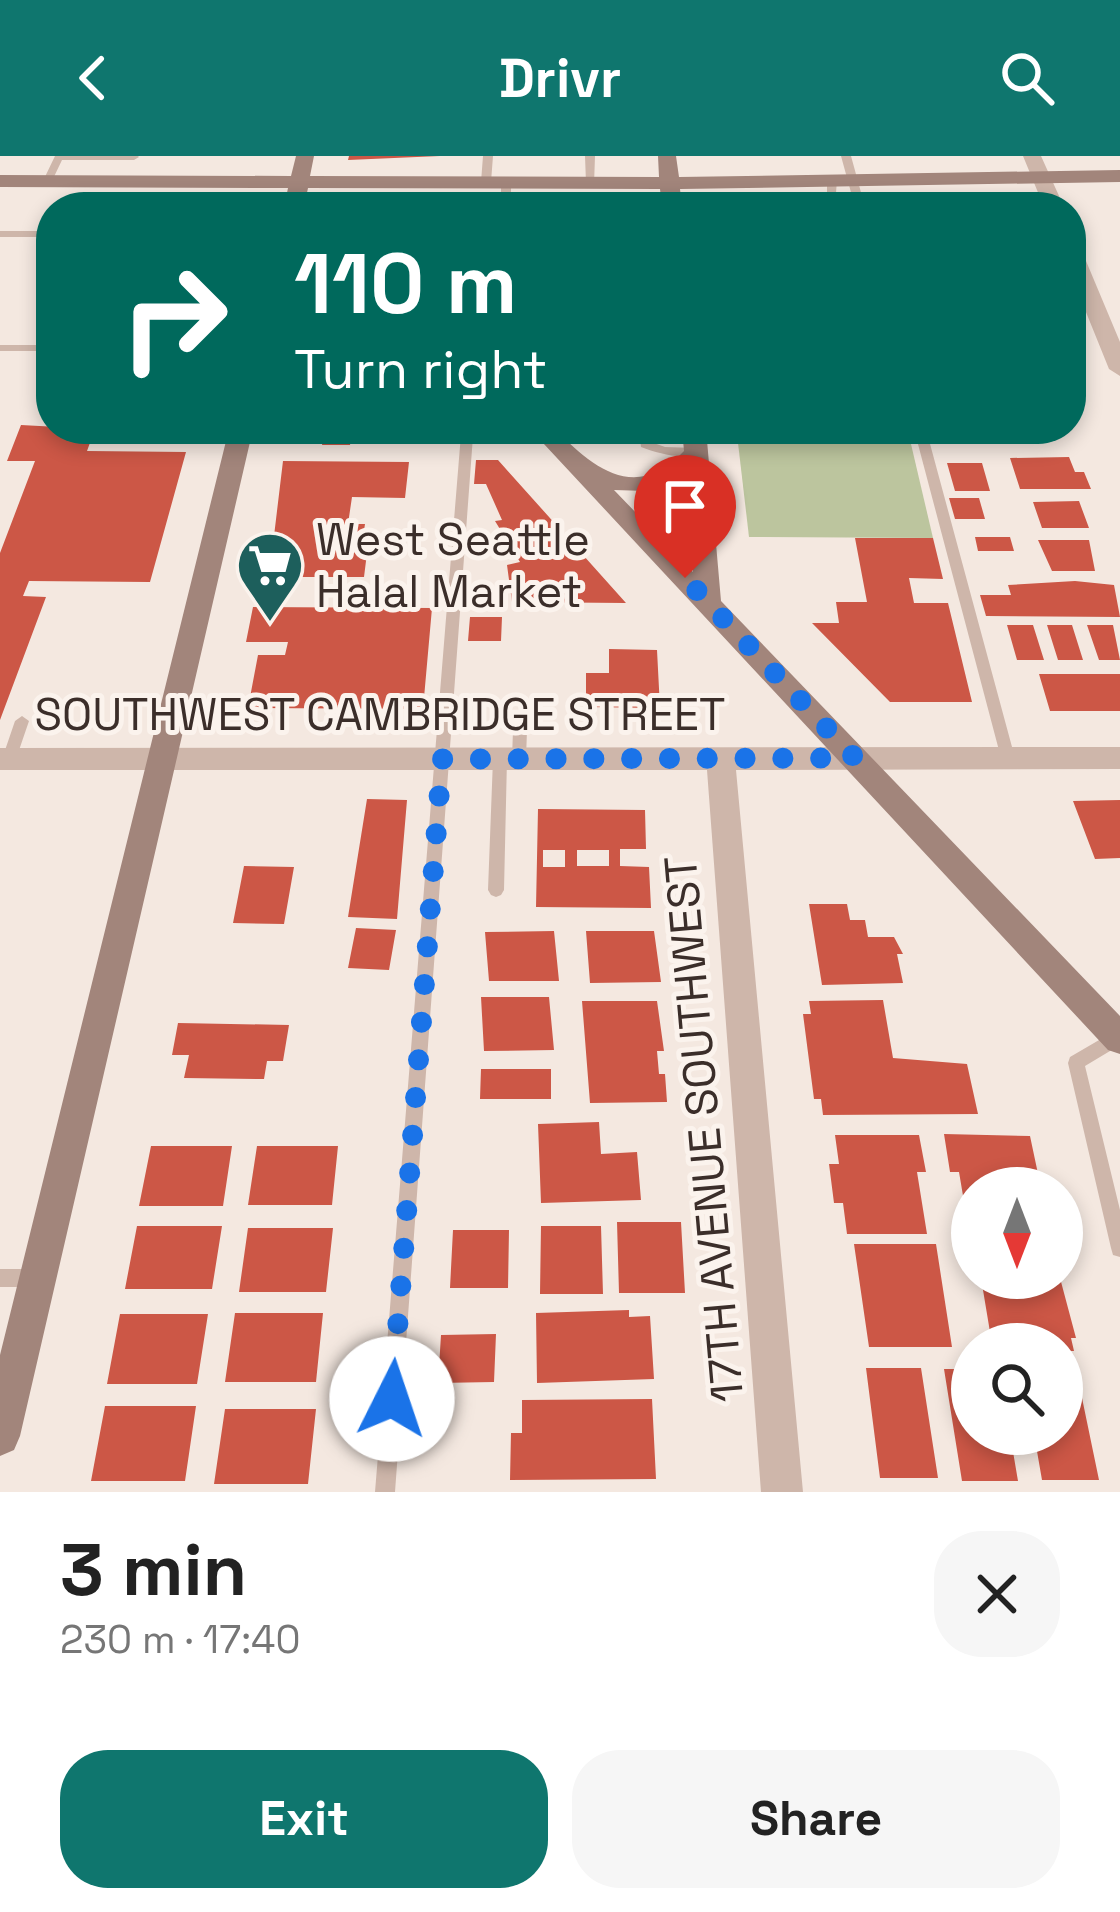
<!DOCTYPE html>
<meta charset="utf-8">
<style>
:root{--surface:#fff;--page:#f6f6f6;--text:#222;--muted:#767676;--accent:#0f766e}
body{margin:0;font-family:"Space Grotesk",sans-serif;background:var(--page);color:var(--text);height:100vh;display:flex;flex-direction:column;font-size:45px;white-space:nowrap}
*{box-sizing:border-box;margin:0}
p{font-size:39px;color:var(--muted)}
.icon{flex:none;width:66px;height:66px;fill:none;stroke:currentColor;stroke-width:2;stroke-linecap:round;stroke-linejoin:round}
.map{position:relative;height:1336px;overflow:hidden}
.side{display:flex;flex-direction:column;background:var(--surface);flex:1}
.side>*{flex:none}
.top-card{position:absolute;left:36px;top:36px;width:1050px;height:252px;border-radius:48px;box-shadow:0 6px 18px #0003;background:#00695c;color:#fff;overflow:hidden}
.needle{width:78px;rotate:180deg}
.buttons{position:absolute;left:951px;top:1011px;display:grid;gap:24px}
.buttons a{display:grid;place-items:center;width:132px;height:132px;border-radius:50%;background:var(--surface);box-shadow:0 6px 18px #0003;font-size:60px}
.pin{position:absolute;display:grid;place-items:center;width:102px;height:102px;color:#fff;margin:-123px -51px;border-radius:50% 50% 50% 0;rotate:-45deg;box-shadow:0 0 12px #0007}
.pin .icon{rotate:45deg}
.me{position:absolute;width:132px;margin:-66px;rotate:4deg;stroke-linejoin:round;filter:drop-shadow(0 0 9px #0008)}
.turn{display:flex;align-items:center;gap:42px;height:252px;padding:0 60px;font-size:54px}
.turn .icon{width:156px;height:156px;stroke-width:2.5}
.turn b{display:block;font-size:84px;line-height:102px}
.round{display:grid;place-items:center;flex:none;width:126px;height:126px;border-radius:48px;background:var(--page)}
.headline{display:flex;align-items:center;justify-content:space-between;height:204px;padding:0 60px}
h1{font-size:72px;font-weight:700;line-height:90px}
.cta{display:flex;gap:24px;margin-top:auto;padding:24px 60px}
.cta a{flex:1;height:138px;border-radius:48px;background:var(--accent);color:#fff;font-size:48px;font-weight:700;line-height:138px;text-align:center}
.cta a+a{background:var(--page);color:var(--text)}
header{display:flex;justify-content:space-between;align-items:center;height:156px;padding:0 60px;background:var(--accent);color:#fff;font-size:54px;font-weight:700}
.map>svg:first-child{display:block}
.green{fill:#bcc59e}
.building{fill:#cc5746;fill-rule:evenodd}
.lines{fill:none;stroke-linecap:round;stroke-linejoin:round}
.lane{fill:#ceb6aa;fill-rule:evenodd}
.street{fill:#ceb6aa;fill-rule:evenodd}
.secondary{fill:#a2857b;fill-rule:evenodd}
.route{stroke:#1a73e8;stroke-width:21;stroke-dasharray:0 37.8}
.labels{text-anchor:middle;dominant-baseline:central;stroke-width:10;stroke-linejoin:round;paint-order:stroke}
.poi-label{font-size:45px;fill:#3b2e2a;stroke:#fbf3ed;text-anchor:start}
.street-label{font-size:45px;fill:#3b2e2a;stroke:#fbf3ed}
</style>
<header><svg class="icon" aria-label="back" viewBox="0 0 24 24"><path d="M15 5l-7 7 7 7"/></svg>Drivr<svg class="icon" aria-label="search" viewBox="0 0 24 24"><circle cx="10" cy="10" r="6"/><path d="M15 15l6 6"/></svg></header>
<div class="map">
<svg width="1120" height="1336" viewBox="0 0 1120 1336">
<rect width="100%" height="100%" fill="#f4e8e0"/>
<path class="green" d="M738 287 911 288 933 382 749 381Z"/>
<path class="building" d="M349 0H440L348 4Z
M978 43 981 51H930L928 44Z
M21 269 95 273 87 295 186 296 150 426 29 425 23 440 46 441 0 564V397L35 305H7Z
M325 273H353L350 289H322Z
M736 273H845L847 287H738Z
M1069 301 1075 316H1084L1091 333H1020L1010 302Z
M476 304H498L626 447 512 446 507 409 520 406 495 365 502 364 486 328H474Z
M283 305 409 306 405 342 352 341 348 368H365L363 381H369L364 421H274L282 380H274Z
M947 307H982L990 335H955Z
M949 342H979L985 363H955Z
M1079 345 1089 372H1042L1033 346Z
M975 381H1010L1014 395H978Z
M855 382H933L943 423 909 422 914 447H948L972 546H890L812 467H839L836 446H867Z
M1038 384H1089L1095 415H1052Z
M1075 425 1114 429 1120 461 986 460 980 439H1011L1008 429Z
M253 451 432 452 423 553 248 552 258 499H285L288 486H246Z
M470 461H502L501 485H468Z
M1007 469H1033L1044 504H1017Z
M1047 469H1072L1083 504H1058Z
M1087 469H1113L1120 504H1099Z
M609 493 657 494 660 552 586 551V517H609Z
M1039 518H1120V555H1050Z
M367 643 407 644 397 763 348 761Z
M1120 644V702L1095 703 1073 645Z
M538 653 645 654 646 693H620V710L649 711 651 752 536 751ZM543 694H565V711H543ZM577 694H609V710H577Z
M244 710 294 711 284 768 233 767Z
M809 748H847L850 764H865L868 781H894L903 798H897L903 827 822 829Z
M356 772 396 774 389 814 348 812Z
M554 775 559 825H489L485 776Z
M586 775H654L661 826 590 827Z
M481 841H549L554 894 484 895Z
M883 844 893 902 967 908 978 958 823 959 821 943H814L803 858H811L809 845Z
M582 845H657L664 895H657L659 918H665L667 946 590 947Z
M178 867 289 869 283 905H267L264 923 184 922 189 899H172Z
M481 913H551V943H480Z
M599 966 601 998 637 996 641 1044 541 1047 538 968Z
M944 978 1030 980 1041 1032H972L970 1081 959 1016H950Z
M835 979H919L926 1016H917L927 1078H847L843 1047H834L829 1008H839Z
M151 990H232L223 1050H139Z
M257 990H338L332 1049H248Z
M617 1066H681L685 1137H619Z
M137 1070H222L212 1133H125Z
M541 1070H601L603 1138H540Z
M248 1072H333L326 1136H239Z
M453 1074H509L508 1132H450Z
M854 1088H936L952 1191H869Z
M981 1122H1060L1076 1182H1071L1074 1195H1062V1188H992Z
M629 1154V1161L650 1160 654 1223 537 1227 536 1157Z
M235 1157H323L316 1226H225Z
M120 1158H208L197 1228H107Z
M496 1178 494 1226 438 1227 441 1179Z
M866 1212H921L938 1322H880Z
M944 1213H972V1278H1010L1018 1325H962Z
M1062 1213H1076L1099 1324H1042L1034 1278H1062Z
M652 1243 656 1323 510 1324 511 1277H522V1244Z
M105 1250H196L185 1325H91Z
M225 1253H316L308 1328H214Z"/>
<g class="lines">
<path class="lane" d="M55 0H138L139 1 134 4H62L51 27H45L43 25Z
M483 0H493L491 26 486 29 481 26Z
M585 0H595L594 29 586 27Z
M841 0H851L865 51H855Z
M832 21 837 24 835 50 787 51 792 48 827 45V24Z
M506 23 511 26V51H501V26Z
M0 75H51V81H0Z
M0 189H51V195H0Z
M469 273H486L473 280 395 1336H375L461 278Z
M639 273H651V286L665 291 696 292 702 296C684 305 660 298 641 291Z
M914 273H926L1015 602 1008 608 1001 602Z
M22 560 29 565 16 603 9 609 2 603 15 565Z
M520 569 527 574 526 603 519 609 512 603 513 574Z
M500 597 507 603 504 734 501 739 496 741 491 739 488 734 493 603Z
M1118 873 1120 874V889L1085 910 1120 1054V1101L1113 1099 1111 1092 1068 907 1070 901Z
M0 1113H35L42 1115 44 1122 42 1129 35 1131H0Z"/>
<path class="street" d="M1023 0H1041L1064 51H1044Z
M1071 87 1081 93 1120 186V220L1109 213 1071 119Z
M1120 591V613L736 614 803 1336H761L707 614H0V592Z"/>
<path class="secondary" d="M296 0H314L310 20 659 21 658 0H676L679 21 1120 14V26L680 33 682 51H662L660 33 308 32 304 51H284L288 32 0 31V19L291 20Z
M229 273H253L20 1280 14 1294 0 1300V1199Z
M530 273H555C593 312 636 347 684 295L682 273H706L721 445 1120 860V898L1108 894ZM686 320 693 416 614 334 647 335Z"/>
</g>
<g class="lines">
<path class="route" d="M392 1243 442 603 855 602 685 422"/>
</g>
<defs>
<symbol id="supermarket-pin" viewBox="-11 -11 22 30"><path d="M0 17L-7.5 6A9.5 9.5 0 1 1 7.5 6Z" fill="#1d5f5c" stroke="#fbf3ed"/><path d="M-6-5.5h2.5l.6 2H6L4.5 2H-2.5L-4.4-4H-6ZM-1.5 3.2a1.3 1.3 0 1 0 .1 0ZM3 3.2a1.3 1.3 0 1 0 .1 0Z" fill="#fff"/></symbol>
</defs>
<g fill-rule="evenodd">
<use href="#supermarket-pin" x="232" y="371" width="76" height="104"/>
</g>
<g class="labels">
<g class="poi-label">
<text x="316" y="383">West Seattle<tspan x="316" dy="52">Halal Market</tspan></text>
</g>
<g class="street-label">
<text x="380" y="558">SOUTHWEST CAMBRIDGE STREET</text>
<text transform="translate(704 973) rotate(-95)">17TH AVENUE SOUTHWEST</text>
</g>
</g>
</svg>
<div class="buttons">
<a><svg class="needle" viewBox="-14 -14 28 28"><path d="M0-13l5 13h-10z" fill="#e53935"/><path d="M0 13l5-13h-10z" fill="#767676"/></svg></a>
<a><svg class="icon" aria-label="search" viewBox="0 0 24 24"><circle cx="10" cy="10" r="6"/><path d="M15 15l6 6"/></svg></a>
</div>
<div class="pin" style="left:685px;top:422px;background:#d93025"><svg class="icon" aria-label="arrive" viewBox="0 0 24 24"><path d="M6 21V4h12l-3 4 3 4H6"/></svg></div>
<svg class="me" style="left:392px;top:1243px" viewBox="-20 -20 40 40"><circle r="19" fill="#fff"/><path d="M0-13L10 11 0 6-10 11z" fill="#1a73e8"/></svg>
<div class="top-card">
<div class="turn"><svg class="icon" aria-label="right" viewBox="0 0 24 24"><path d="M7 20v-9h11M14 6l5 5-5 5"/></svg><div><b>110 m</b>Turn right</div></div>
</div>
</div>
<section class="side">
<div class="headline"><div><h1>3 min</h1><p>230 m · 17:40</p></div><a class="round"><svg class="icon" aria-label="close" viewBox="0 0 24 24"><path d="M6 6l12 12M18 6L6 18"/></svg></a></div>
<div class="cta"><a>Exit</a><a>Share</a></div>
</section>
